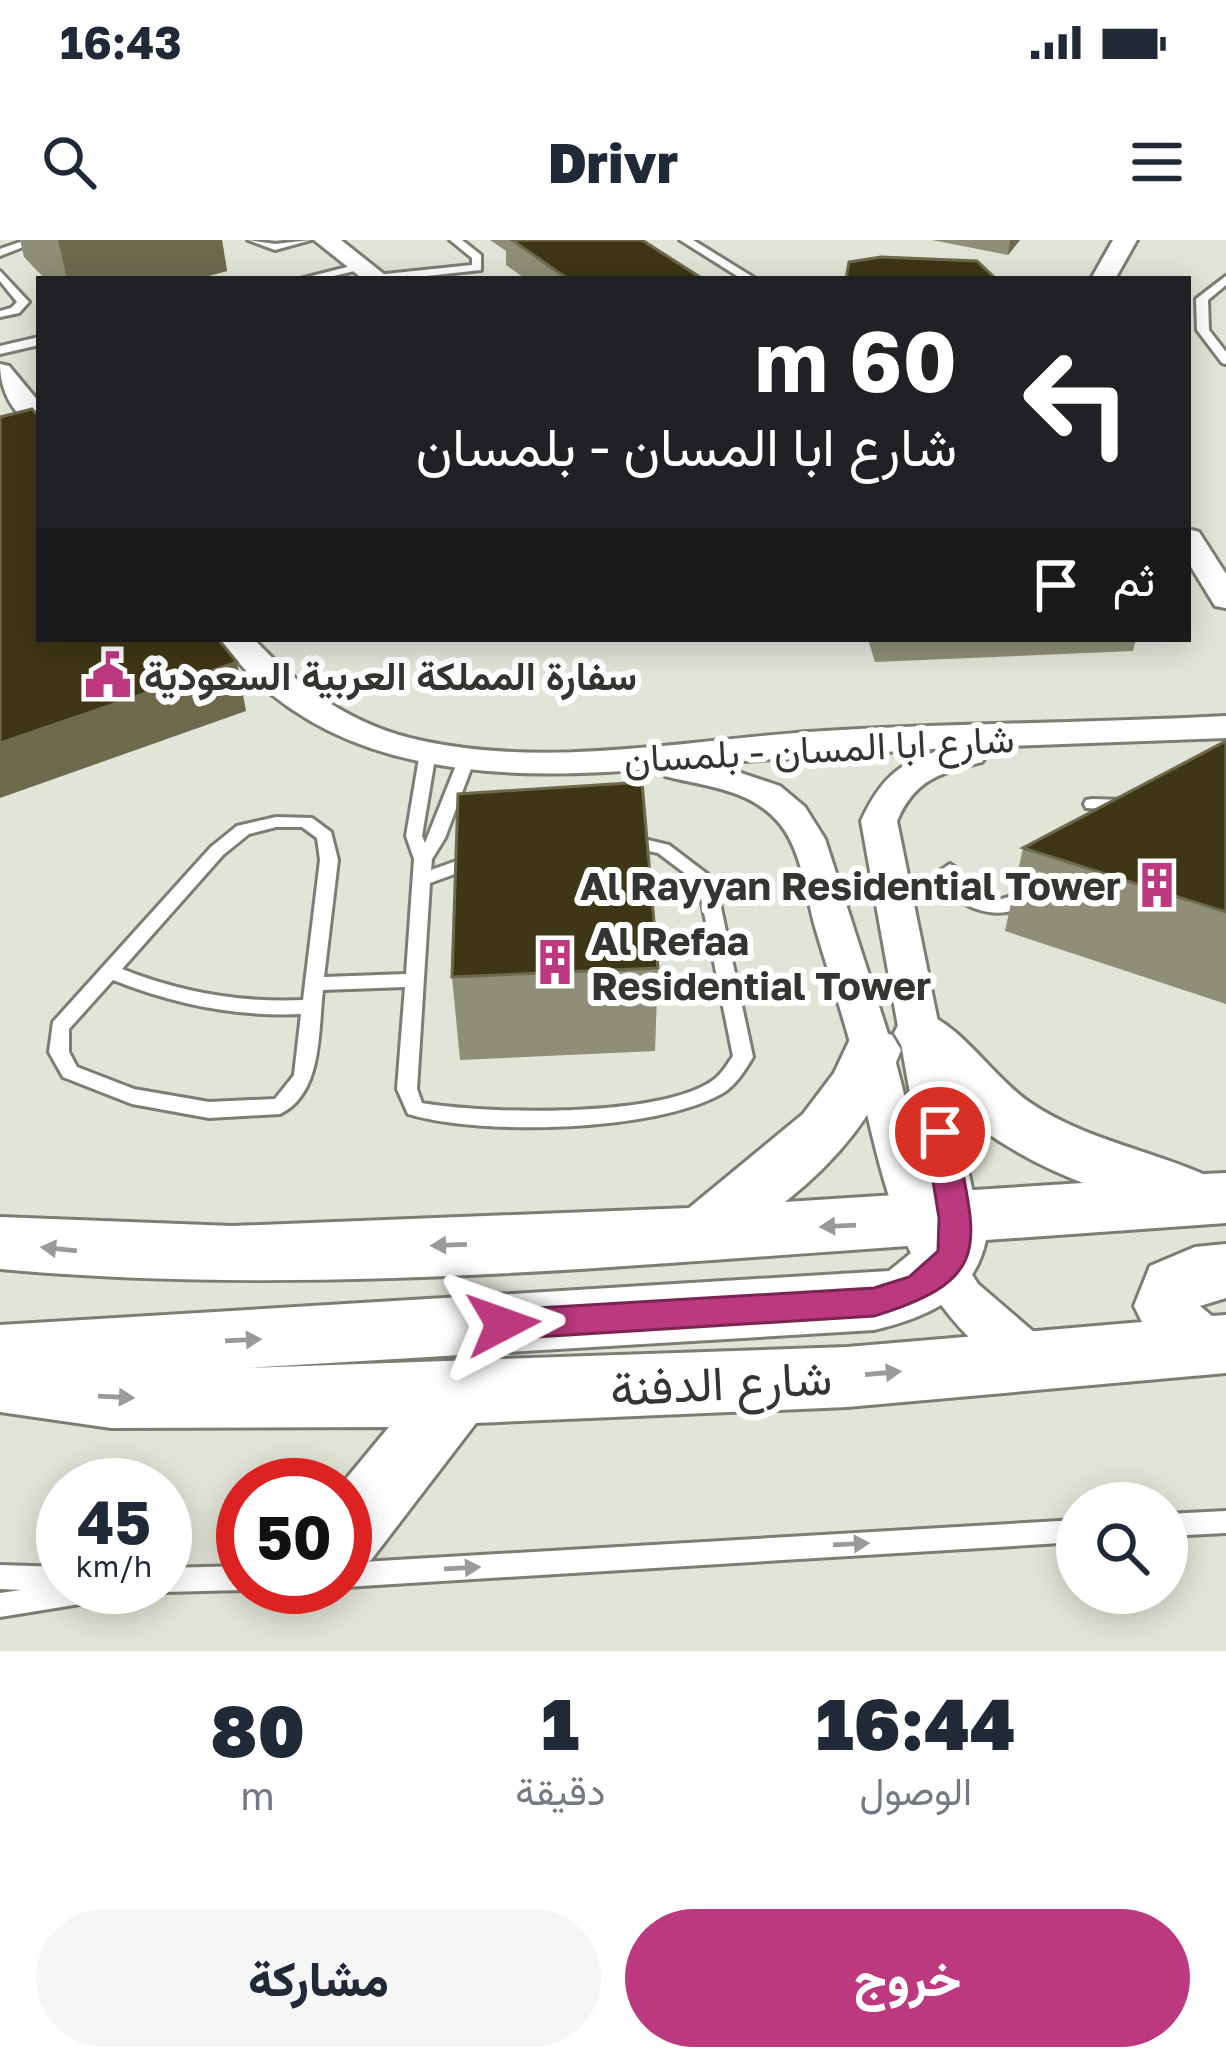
<!DOCTYPE html>
<html lang="ar">
<meta charset="utf-8">
<style>
:root{--surface:#fff;--page:#f6f6f7;--text:#1f2937;--muted:#747a83;--accent:#bc3980}
body{margin:0;font-family:"Golos Text",Vazirmatn,sans-serif;background:var(--page);color:var(--text);direction:rtl;height:100vh;display:flex;flex-direction:column;font-size:45px;white-space:nowrap}
*{box-sizing:border-box;margin:0}
p{font-size:39px;color:var(--muted)}
.icon{flex:none;width:66px;height:66px;fill:none;stroke:currentColor;stroke-width:2;stroke-linecap:round;stroke-linejoin:round}
.map{position:relative;height:1411px;overflow:hidden;direction:ltr}
.side{display:flex;flex-direction:column;background:var(--surface);flex:1}
.side>*{flex:none}
.hud{position:absolute;left:36px;top:36px;width:1155px;height:366px;border-radius:0px;box-shadow:0 6px 30px #0003;direction:rtl;background:#202124;color:#fff;overflow:hidden}
.buttons{position:absolute;left:1056px;top:1242px;display:grid;gap:24px}
.buttons a{display:grid;place-items:center;width:132px;height:132px;border-radius:50%;background:var(--surface);box-shadow:0 6px 30px #0003;font-size:60px}
.speed{position:absolute;left:36px;top:1218px;display:flex;gap:24px;font-size:60px;font-weight:700;text-align:center}
.speed>*{display:grid;place-content:center;width:156px;height:156px;border-radius:50%;background:var(--surface);box-shadow:0 6px 30px #0003;line-height:1}
.speed small{font-size:30px;font-weight:400}
.speed .limit{border:18px solid #d22;background:#fff;color:#111}
.pin{position:absolute;display:grid;place-items:center;width:102px;height:102px;color:#fff;margin:-51px;border:6px solid #fff;border-radius:50%;box-shadow:0 3px 12px #0007}
.me{position:absolute;width:132px;margin:-66px;rotate:86deg;stroke-linejoin:round;filter:drop-shadow(0 0 9px #0008)}
.turn{display:flex;align-items:center;gap:42px;height:252px;padding:0 36px;font-size:54px}
.turn .icon{width:156px;height:156px;stroke-width:2.5}
.turn b{display:block;font-size:84px;line-height:102px}
.then{display:flex;align-items:center;height:114px;padding:0 36px;background:#0003;gap:24px;font-size:45px}
.eta{display:flex;justify-content:space-evenly;align-items:center;height:204px;text-align:center}
.eta b{font-size:72px;font-weight:800;line-height:84px}
.action{display:flex;gap:24px;margin-top:auto;padding:24px 36px}
.action a{flex:1;height:138px;border-radius:72px;background:var(--accent);color:#fff;font-size:48px;font-weight:800;line-height:138px;text-align:center}
.action a+a{background:var(--page);color:var(--text)}
.status{display:flex;justify-content:space-between;align-items:center;height:84px;padding:0 60px;background:var(--surface);direction:ltr}
.status svg{height:33px;fill:currentColor}
header{display:flex;justify-content:space-between;align-items:center;height:156px;padding:0 36px;background:var(--surface);font-size:54px;font-weight:800}
.map>svg:first-child{display:block}
.lines{fill:none;stroke-linecap:round;stroke-linejoin:round}
.service-casing{stroke:#7b7f73;stroke-width:6}
.minor-casing{stroke:#7b7f73;stroke-width:6}
.secondary-casing{stroke:#7b7f73;stroke-width:6}
.service{fill:#fff;fill-rule:evenodd}
.minor{fill:#fff;fill-rule:evenodd}
.secondary{fill:#fff;fill-rule:evenodd}
.wall{fill:#8f8e76}
.shaded-wall{fill:#6f6a4e}
.building{fill:#3e3614;stroke:#6f6a4e;stroke-width:3}
.oneway{fill:#9a9a98}
.route{fill:#bc3980;stroke:#7a2553;stroke-width:3}
.labels{text-anchor:middle;dominant-baseline:central;stroke-width:12;stroke-linejoin:round;paint-order:stroke}
.poi-label{font-size:39px;font-weight:bold;fill:#343530;stroke:#fff;text-anchor:start}
.street-label{font-size:39px;fill:#343530;stroke:#fff}
.near-street-label{font-size:48px;fill:#343530;stroke:#fff}
</style>
<div class="status"><b>16:43</b><svg viewBox="0 0 49 12"><path d="M0 12V9h3v3zM5 12V6h3v6zM10 12V3h3v9zM15 12V0h3v12zM26 1h20v11H26zM47 4h2v5h-2z"/></svg></div>
<header><svg class="icon" aria-label="menu" viewBox="0 0 24 24"><path d="M4 6h16M4 12h16M4 18h16"/></svg>Drivr<svg class="icon" aria-label="search" viewBox="0 0 24 24"><circle cx="10" cy="10" r="6"/><path d="M15 15l6 6"/></svg></header>
<div class="map">
<svg width="1226" height="1411" viewBox="0 0 1226 1411">
<rect width="100%" height="100%" fill="#e0e5d7"/>
<g class="lines">
<defs>
<path id="service" d="M26 0H41L0 16V9Z
M248 0 275 4 311 0 275 10Z
M450 0H462L481 15V30L399 39 370 38 376 35 472 25V18Z
M680 0H693L756 39H742Z
M363 23 367 24V28L321 39H300Z
M0 31 29 62 19 73 0 77V71L11 68 17 62 0 41Z
M1226 36V45L1208 60 1209 90 1226 112V124L1222 123 1197 90 1196 59Z
M39 97V105L0 114V106Z
M428 507 436 512 422 596 425 603 459 518 467 513 475 518 445 598 432 619 431 630 479 613 488 619 485 623 430 643 417 849 422 863C485 874 666 879 716 838 723 832 728 823 733 816L698 643 658 613 617 604 615 600 617 596 623 594 669 605 715 640 753 817C745 830 736 845 723 853 656 892 481 896 408 874L397 849 405 747 323 750C318 791 323 853 280 874L209 878 132 864 63 837 49 812 53 782 211 607 237 586 276 577 312 578 331 592 338 620 324 737 406 734 414 619 406 596 420 512ZM276 587H302L317 598 320 620 303 760C240 763 180 752 122 729L223 615 249 594ZM113 740C173 764 236 777 301 774L294 835 275 859 209 862 134 849 77 827 69 812V789Z
M1092 559 1125 560 1133 565 1125 570 1086 568 1084 564 1086 560Z
M950 624 959 630 958 640C987 670 997 661 1032 648L1041 654C1008 685 966 675 940 641L941 630Z
M1226 1271V1293L1167 1296V1274Z
M1077 1280V1302L345 1347V1323Z
M0 1325 63 1327V1347H123L120 1355 111 1359 0 1377V1353L21 1350 0 1349Z
M243 1326V1347H250L243 1350 165 1352 156 1347H165V1328Z"/>
<path id="minor" d="M314 0H341L390 39H363Z
M1113 0H1137L1115 39H1091Z
M0 124 9 126 39 162V187C13 178 0 150 0 124Z
M1188 289 1199 292 1226 334V368L1215 366 1188 322Z
M220 399H254C300 449 355 487 423 501 554 529 692 499 824 491 958 483 1092 483 1226 476V498L983 507 987 514 982 522C940 533 915 539 897 581L978 978 971 991 946 994 978 1044 1049 1105 1056 1120 1049 1135C1024 1144 1013 1133 993 1118 895 1043 880 922 852 810 841 769 827 728 815 687 806 655 802 611 780 584 750 548 706 547 665 536L660 528C505 542 320 539 220 399ZM948 508C902 520 881 537 861 581L924 931 890 800 825 599 805 567 780 546 711 523Z"/>
<path id="secondary" d="M922 772C960 784 993 837 1029 862 1083 899 1146 909 1203 934L1226 933V983L986 1000C973 1059 927 1077 874 1090L245 1128 847 1107 1142 1082 1134 1066 1150 1026 1195 1007 1226 1004V1058L1200 1066 1212 1076 1226 1075V1133L847 1167 476 1183 371 1320 345 1330 341 1245 389 1187 111 1188 0 1172V1085L889 1031 921 1005C617 1026 305 1057 0 1029V977L232 986 689 968 803 874 834 833 852 795 872 789 892 795 901 810C876 873 838 920 785 962L1083 943C1006 913 935 866 894 793L902 778Z"/>
</defs>
<use href="#service" class="service-casing"/>
<use href="#minor" class="minor-casing"/>
<use href="#secondary" class="secondary-casing"/>
<use href="#service" class="service"/>
<use href="#minor" class="minor"/>
<use href="#secondary" class="secondary"/>
</g>
<path class="wall" d="M20 0H222L227 31 197 39H45L24 17Z
M490 0H642L703 39H526L506 25V11Z
M932 0H1020L1008 15Z
M868 399H1136L1133 411 875 422Z
M1226 502V764L1005 691 1023 608Z
M658 728 655 811 460 820 452 737Z"/>
<path class="shaded-wall" d="M58 0H222L227 31 197 39H67Z
M1010 0H1020L1008 15Z
M237 422 246 471 0 558V503Z"/>
<path class="building" d="M512 0H642L703 39H568Z
M881 17 977 21 996 39H846L849 22Z
M32 169 39 177V399H218L237 422 0 503V177Z
M1224 502H1226V672L1023 608Z
M642 542 658 728 452 737 458 554Z"/>
<defs><path id="oneway-solid" d="M-6-.8H1V-3.2L6.5 0L1 3.2V.8H-6Z" transform="scale(3)"/></defs>
<g class="oneway">
<use href="#oneway-solid" transform="translate(838 986) rotate(177)"/>
<use href="#oneway-solid" transform="translate(449 1005) rotate(178)"/>
<use href="#oneway-solid" transform="translate(59 1009) rotate(-174)"/>
<use href="#oneway-solid" transform="translate(243 1100) rotate(-3)"/>
<use href="#oneway-solid" transform="translate(883 1133) rotate(-5)"/>
<use href="#oneway-solid" transform="translate(116 1157) rotate(3)"/>
<use href="#oneway-solid" transform="translate(851 1304) rotate(-3)"/>
<use href="#oneway-solid" transform="translate(462 1328) rotate(-3)"/>
</g>
<path class="route" d="M940 880 955 892C975 1003 998 1038 874 1076L503 1099 491 1094 486 1084 491 1074 503 1070 874 1048 909 1037 938 1011 939 978 925 892Z"/>
<defs>
<symbol id="civic-bare" viewBox="-9 -9 18 18"><path d="M-.6-6.5H3V-4.5H.6V-3L4-1V1h2V6H-6V1h2V-1L-.6-3ZM-1.2 2.5V6h2.4V2.5Z" fill="#bc3980" stroke="#fff" stroke-width="2.5" paint-order="stroke"/></symbol>
<symbol id="building-bare" viewBox="-9 -9 18 18"><path d="M-4-6H4V6H1V3H-1V6H-4ZM-2.5-4.3h1.7v1.8h-1.7ZM.8-4.3h1.7v1.8H.8ZM-2.5-1h1.7V.8h-1.7ZM.8-1h1.7V.8H.8Z" fill="#bc3980" stroke="#fff" stroke-width="2.5" paint-order="stroke"/></symbol>
</defs>
<g fill-rule="evenodd">
<use href="#civic-bare" x="75" y="402" width="66" height="66"/>
<use href="#building-bare" x="1124" y="612" width="66" height="66"/>
<use href="#building-bare" x="522" y="689" width="66" height="66"/>
</g>
<g class="labels">
<g class="poi-label">
<text x="144" y="435">سفارة المملكة العربية السعودية</text>
<text x="1121" y="645" text-anchor="end">Al Rayyan Residential Tower</text>
<text x="591" y="700">Al Refaa<tspan x="591" dy="45">Residential Tower</tspan></text>
</g>
<g class="street-label">
<text transform="translate(819 508) rotate(-3)">شارع ابا المسان - بلمسان</text>
</g>
<g class="near-street-label">
<text transform="translate(721 1142) rotate(-3)">شارع الدفنة</text>
</g>
</g>
</svg>
<div class="buttons">
<a><svg class="icon" aria-label="search" viewBox="0 0 24 24"><circle cx="10" cy="10" r="6"/><path d="M15 15l6 6"/></svg></a>
</div>
<div class="speed"><div>45<small>km/h</small></div><div class="limit">50</div></div>
<div class="pin" style="left:940px;top:892px;background:#d93025"><svg class="icon" aria-label="arrive" viewBox="0 0 24 24"><path d="M6 21V4h12l-3 4 3 4H6"/></svg></div>
<svg class="me" style="left:503px;top:1084px" viewBox="-20 -20 40 40"><path d="M0-17L14 15 0 8-14 15z" fill="#bc3980" stroke="#fff" stroke-width="4"/></svg>
<div class="hud">
<div class="turn"><svg class="icon" aria-label="left" viewBox="0 0 24 24"><path d="M17 20v-9H6M10 6l-5 5 5 5"/></svg><div><b>60 m</b>شارع ابا المسان - بلمسان</div></div>
<div class="then">ثم<svg class="icon" aria-label="arrive" viewBox="0 0 24 24"><path d="M6 21V4h12l-3 4 3 4H6"/></svg></div>
</div>
</div>
<section class="side">
<div class="eta">
<div><b>16:44</b><p>الوصول</p></div>
<div><b>1</b><p>دقيقة</p></div>
<div><b>80</b><p>m</p></div>
</div>
<div class="action"><a>خروج</a><a>مشاركة</a></div>
</section>
